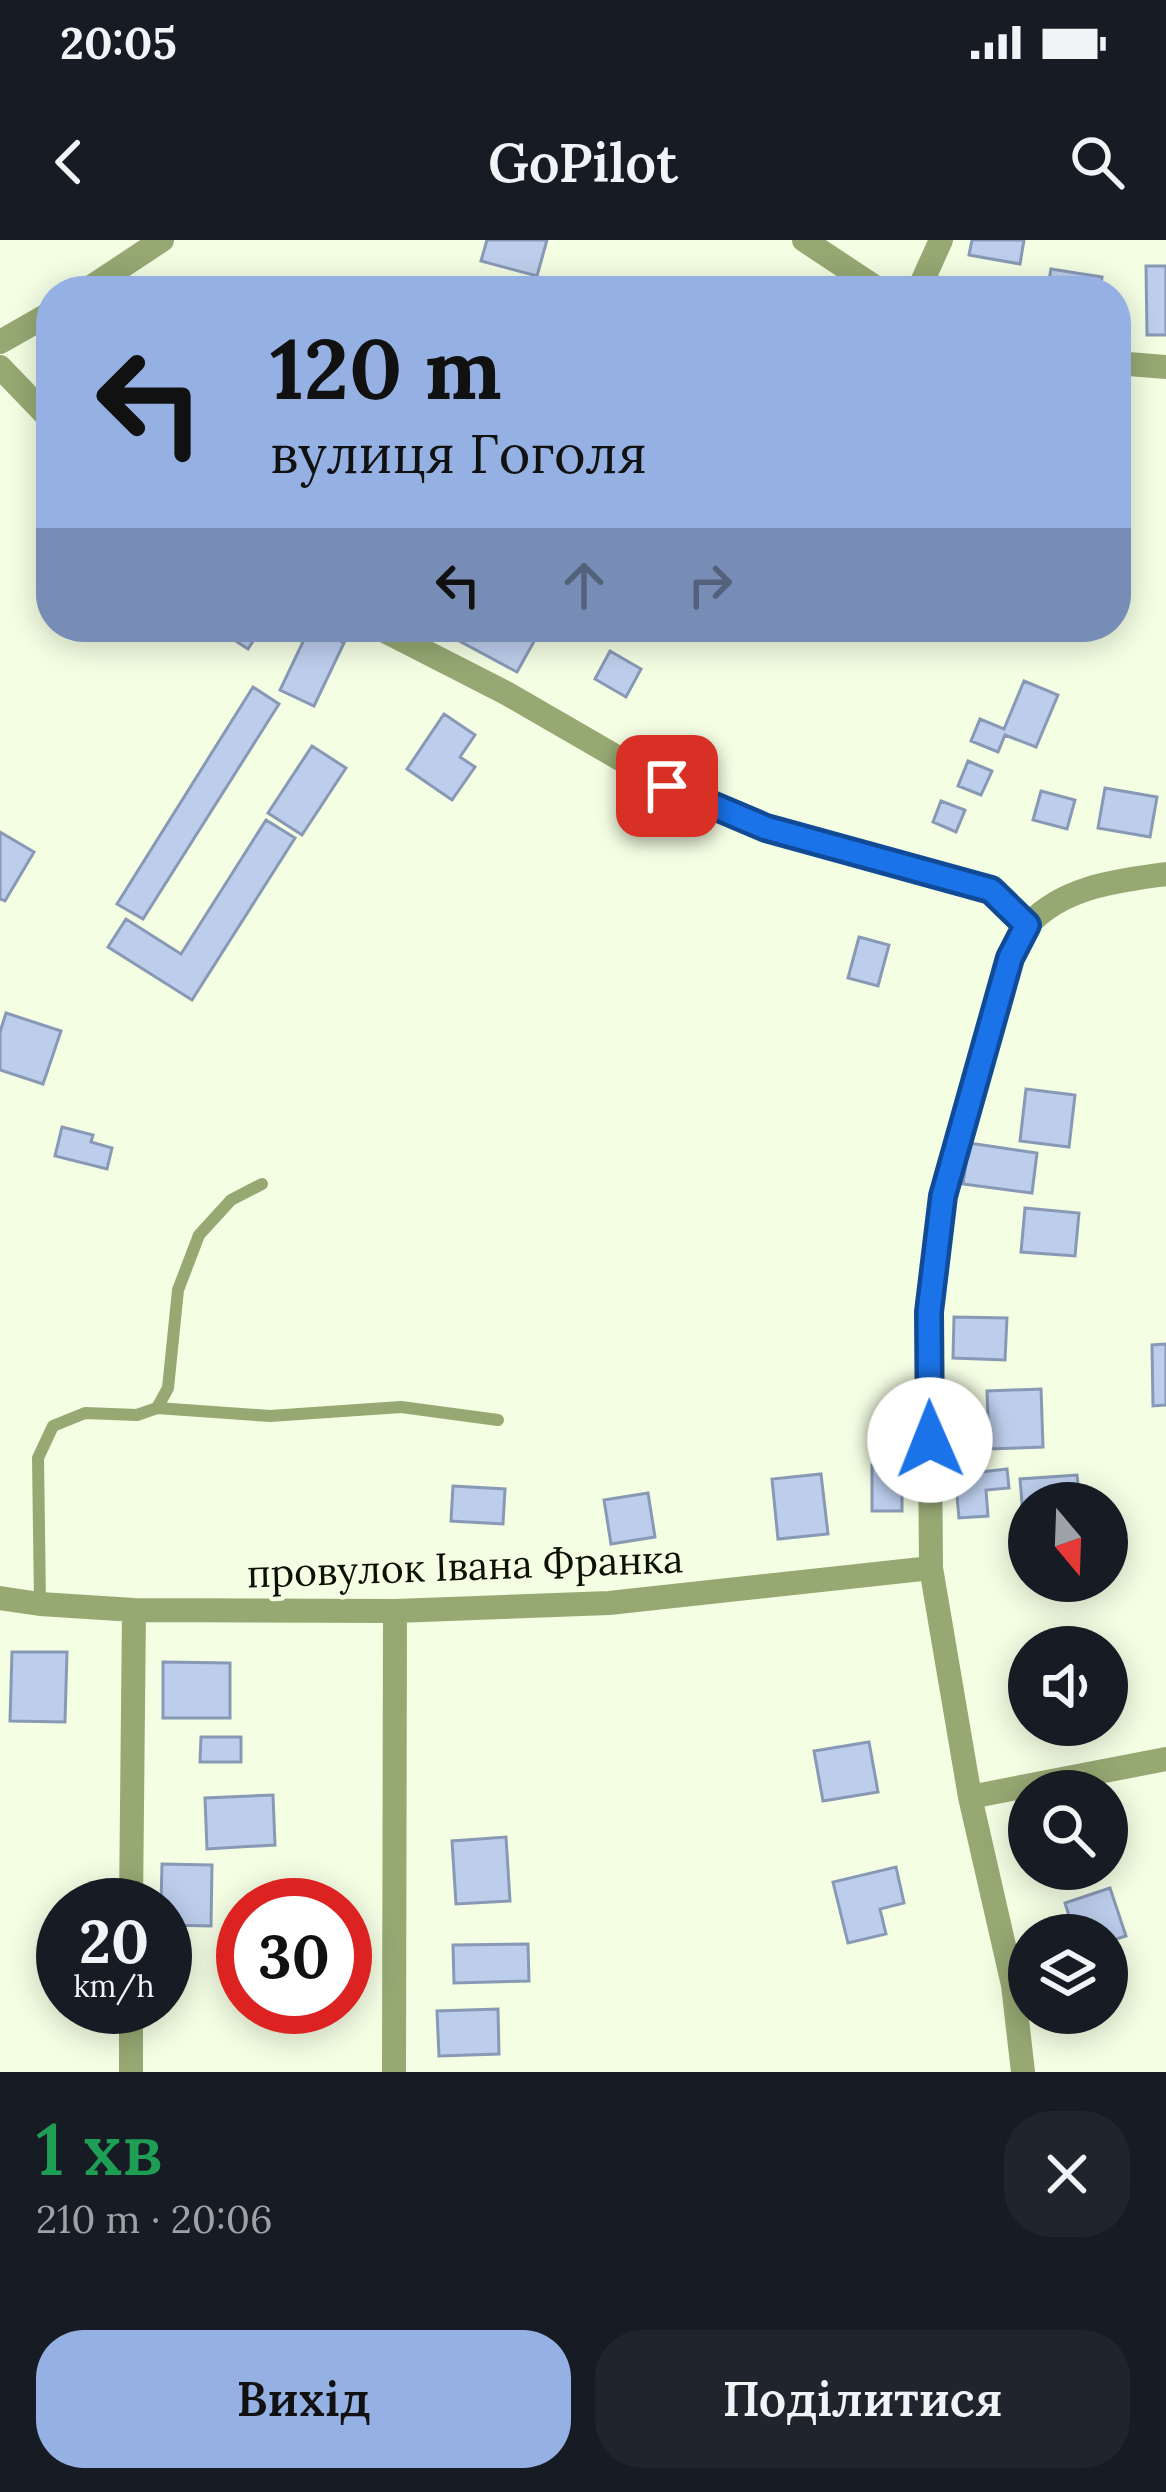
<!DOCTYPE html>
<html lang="uk">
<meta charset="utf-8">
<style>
:root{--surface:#171b24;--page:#20242c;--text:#f1f3f6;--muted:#9ea1a6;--accent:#95b1e4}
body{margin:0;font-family:Lora,serif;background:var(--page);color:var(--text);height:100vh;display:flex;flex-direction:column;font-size:45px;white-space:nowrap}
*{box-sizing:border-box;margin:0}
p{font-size:39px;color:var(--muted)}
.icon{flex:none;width:66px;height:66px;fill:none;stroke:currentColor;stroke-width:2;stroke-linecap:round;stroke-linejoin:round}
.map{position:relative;height:1832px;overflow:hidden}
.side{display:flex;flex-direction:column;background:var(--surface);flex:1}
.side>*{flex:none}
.banner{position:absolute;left:36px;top:36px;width:1095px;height:366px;border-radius:48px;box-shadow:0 6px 30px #0003;background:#95b1e4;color:#111;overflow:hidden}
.needle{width:78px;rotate:161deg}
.tools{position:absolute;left:1008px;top:1242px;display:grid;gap:24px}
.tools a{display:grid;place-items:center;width:120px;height:120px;border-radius:50%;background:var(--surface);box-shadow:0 6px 30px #0003;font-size:60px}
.speed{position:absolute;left:36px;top:1638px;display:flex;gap:24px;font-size:60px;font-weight:700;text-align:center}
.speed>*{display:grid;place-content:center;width:156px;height:156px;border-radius:50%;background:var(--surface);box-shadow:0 6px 30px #0003;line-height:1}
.speed small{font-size:30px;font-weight:400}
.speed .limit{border:18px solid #d22;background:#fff;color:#111}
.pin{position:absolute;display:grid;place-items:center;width:102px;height:102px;color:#fff;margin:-51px;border-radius:24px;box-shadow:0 6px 18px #0006}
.me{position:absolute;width:132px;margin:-66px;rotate:359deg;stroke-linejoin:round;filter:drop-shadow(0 0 9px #0008)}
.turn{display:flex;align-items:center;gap:42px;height:252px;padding:0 36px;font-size:54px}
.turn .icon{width:156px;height:156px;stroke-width:2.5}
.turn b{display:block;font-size:84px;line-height:102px}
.lanes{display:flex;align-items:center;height:114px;padding:0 36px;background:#0003;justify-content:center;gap:60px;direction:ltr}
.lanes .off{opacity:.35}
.round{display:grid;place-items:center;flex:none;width:126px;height:126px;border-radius:48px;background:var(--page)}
.head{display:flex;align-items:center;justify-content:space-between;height:204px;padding:0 36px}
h1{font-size:72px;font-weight:600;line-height:90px;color:#1e9e55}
.primary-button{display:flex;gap:24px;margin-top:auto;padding:24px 36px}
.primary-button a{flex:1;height:138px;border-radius:48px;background:var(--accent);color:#111;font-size:48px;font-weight:600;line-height:138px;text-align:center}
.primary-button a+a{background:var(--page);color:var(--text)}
.status{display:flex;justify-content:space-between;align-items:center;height:84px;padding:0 60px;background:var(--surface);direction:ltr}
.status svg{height:33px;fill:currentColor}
header{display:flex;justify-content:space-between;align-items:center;height:156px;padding:0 36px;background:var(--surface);font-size:54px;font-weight:600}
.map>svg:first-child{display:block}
.building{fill:#bdceec;stroke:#8899b5;stroke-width:3}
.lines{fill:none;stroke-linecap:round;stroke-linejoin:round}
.service{stroke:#96a973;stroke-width:12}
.minor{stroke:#96a973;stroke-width:24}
.route-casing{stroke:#114b97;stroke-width:30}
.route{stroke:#1a73e8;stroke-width:21}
.labels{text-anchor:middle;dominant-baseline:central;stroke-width:9;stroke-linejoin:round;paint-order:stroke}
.street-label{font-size:39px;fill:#0c1005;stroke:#f4fee3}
</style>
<div class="status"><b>20:05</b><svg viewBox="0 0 49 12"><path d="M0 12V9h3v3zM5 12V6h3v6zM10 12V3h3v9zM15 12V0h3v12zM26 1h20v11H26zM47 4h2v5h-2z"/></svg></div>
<header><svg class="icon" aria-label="back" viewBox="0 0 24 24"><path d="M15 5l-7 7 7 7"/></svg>GoPilot<svg class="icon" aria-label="search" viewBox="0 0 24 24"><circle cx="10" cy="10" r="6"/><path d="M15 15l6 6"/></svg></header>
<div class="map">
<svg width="1166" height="1832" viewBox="0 0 1166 1832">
<rect width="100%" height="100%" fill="#f4fee3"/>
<path class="building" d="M487 0H547L537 36 481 21Z
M972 0H1024L1020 24 969 15Z
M1146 26H1166V95H1147Z
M1051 29 1102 37 1100 51H1047Z
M214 387H262L248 409Z
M310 387 344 403 314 466 280 450Z
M455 387H520L537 396 517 432 450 396Z
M610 411 641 429 626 457 595 439Z
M1024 441 1058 455 1036 507 1005 495 998 512 971 501 980 479 1004 489Z
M253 447 279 464 143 679 117 664Z
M444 474 475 495 460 517 475 527 452 560 407 529Z
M312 506 346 528 302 595 268 573Z
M968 521 992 531 981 555 958 546Z
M1105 548 1157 557 1150 597 1098 588Z
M1041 551 1075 560 1067 589 1033 580Z
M941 561 965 570 956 592 933 582Z
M266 580 295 598 192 760 108 707 126 679 181 714Z
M0 592 34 612 5 661 0 659Z
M859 697 889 705 878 746 848 738Z
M6 773 61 791 43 844 0 830V792Z
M1026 849 1075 855 1069 907 1020 901Z
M62 887 93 895 91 902 112 908 107 929 55 916Z
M969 903 1037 913 1032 953 963 944Z
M1025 968 1079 973 1075 1016 1021 1012Z
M954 1077 1007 1078 1005 1120 953 1118Z
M1166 1104V1165L1153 1166 1152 1105Z
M1041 1149 1043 1207 989 1209 987 1151Z
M872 1225H902V1271H872Z
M1007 1229 1009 1248 986 1250 988 1276 959 1278 955 1235Z
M821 1234 828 1294 778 1299 772 1239Z
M1077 1235 1080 1263H1029V1287H1024L1020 1239Z
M453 1246 505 1249 503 1284 451 1281Z
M648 1253 655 1297 611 1304 604 1260Z
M12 1412H67L65 1482 10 1481Z
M163 1422 230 1423V1478H163Z
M201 1497H241V1522H200Z
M869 1502 878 1552 823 1561 814 1511Z
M273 1555 275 1605 207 1609 205 1558Z
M506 1597 510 1661 456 1664 452 1601Z
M162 1624 212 1625 211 1686 165 1685V1665H161Z
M896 1627 904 1663 880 1669 886 1694 848 1703 833 1642Z
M1110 1648 1126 1696 1107 1702V1695H1075L1065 1663Z
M231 1698 243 1699V1752L229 1751Z
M528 1704 529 1741 454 1743 453 1705Z
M498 1769 499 1814 439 1816 437 1771Z"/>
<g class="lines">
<path class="service" d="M157 1168 270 1176 401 1167 498 1180
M40 1363 38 1218 53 1186 85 1173 137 1175 157 1168 168 1148 178 1050 199 995 231 960 262 944"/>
<path class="minor" d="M804 0 881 51
M85 51 162 0
M918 51 941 0
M0 102 51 73
M1116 123 1166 127
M0 127 51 180
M377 387 506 453 667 546 766 588 991 650 1027 685
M0 1358 40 1364 134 1370 395 1371 609 1363 931 1328
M970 1557 1166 1519
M131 1665 134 1370
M131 1767V1832
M394 1832 395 1371
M1023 1832 1013 1745 970 1557 931 1328 929 1072 943 955 1009 718C1015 707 1021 692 1029 684 1065 646 1118 641 1166 634"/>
</g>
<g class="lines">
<defs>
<path id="route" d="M667 546 766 588 991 650 1027 685 1010 718 943 956 929 1072 930 1200"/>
</defs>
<use href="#route" class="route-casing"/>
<use href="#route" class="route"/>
</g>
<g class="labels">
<g class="street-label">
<text transform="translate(465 1326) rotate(-2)">провулок Івана Франка</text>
</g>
</g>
</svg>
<div class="tools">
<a><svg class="needle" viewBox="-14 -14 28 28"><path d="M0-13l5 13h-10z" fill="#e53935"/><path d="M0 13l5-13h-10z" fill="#9ea1a6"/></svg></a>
<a><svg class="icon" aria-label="sound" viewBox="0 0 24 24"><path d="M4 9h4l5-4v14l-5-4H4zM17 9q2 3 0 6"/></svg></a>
<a><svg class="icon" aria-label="search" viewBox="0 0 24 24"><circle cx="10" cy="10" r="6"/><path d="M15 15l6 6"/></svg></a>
<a><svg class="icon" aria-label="layers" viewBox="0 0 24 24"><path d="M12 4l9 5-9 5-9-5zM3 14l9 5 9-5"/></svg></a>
</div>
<div class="speed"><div>20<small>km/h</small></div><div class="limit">30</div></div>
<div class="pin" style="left:667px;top:546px;background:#d93025"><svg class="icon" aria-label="arrive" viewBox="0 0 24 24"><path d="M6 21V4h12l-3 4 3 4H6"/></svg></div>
<svg class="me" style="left:930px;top:1200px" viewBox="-20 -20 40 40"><circle r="19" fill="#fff"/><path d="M0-13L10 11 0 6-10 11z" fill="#1a73e8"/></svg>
<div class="banner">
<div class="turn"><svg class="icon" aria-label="left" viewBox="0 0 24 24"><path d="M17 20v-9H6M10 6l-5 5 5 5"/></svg><div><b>120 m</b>вулиця Гоголя</div></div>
<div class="lanes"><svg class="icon" aria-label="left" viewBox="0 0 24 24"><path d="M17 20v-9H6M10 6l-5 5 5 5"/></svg><svg class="icon off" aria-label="ahead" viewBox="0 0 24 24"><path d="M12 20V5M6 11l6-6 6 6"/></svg><svg class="icon off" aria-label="right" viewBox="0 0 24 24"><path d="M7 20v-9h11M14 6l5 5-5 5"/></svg></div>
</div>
</div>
<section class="side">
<div class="head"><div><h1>1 хв</h1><p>210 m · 20:06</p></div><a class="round"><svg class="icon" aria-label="close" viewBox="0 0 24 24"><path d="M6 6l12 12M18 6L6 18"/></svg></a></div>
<div class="primary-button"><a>Вихід</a><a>Поділитися</a></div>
</section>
